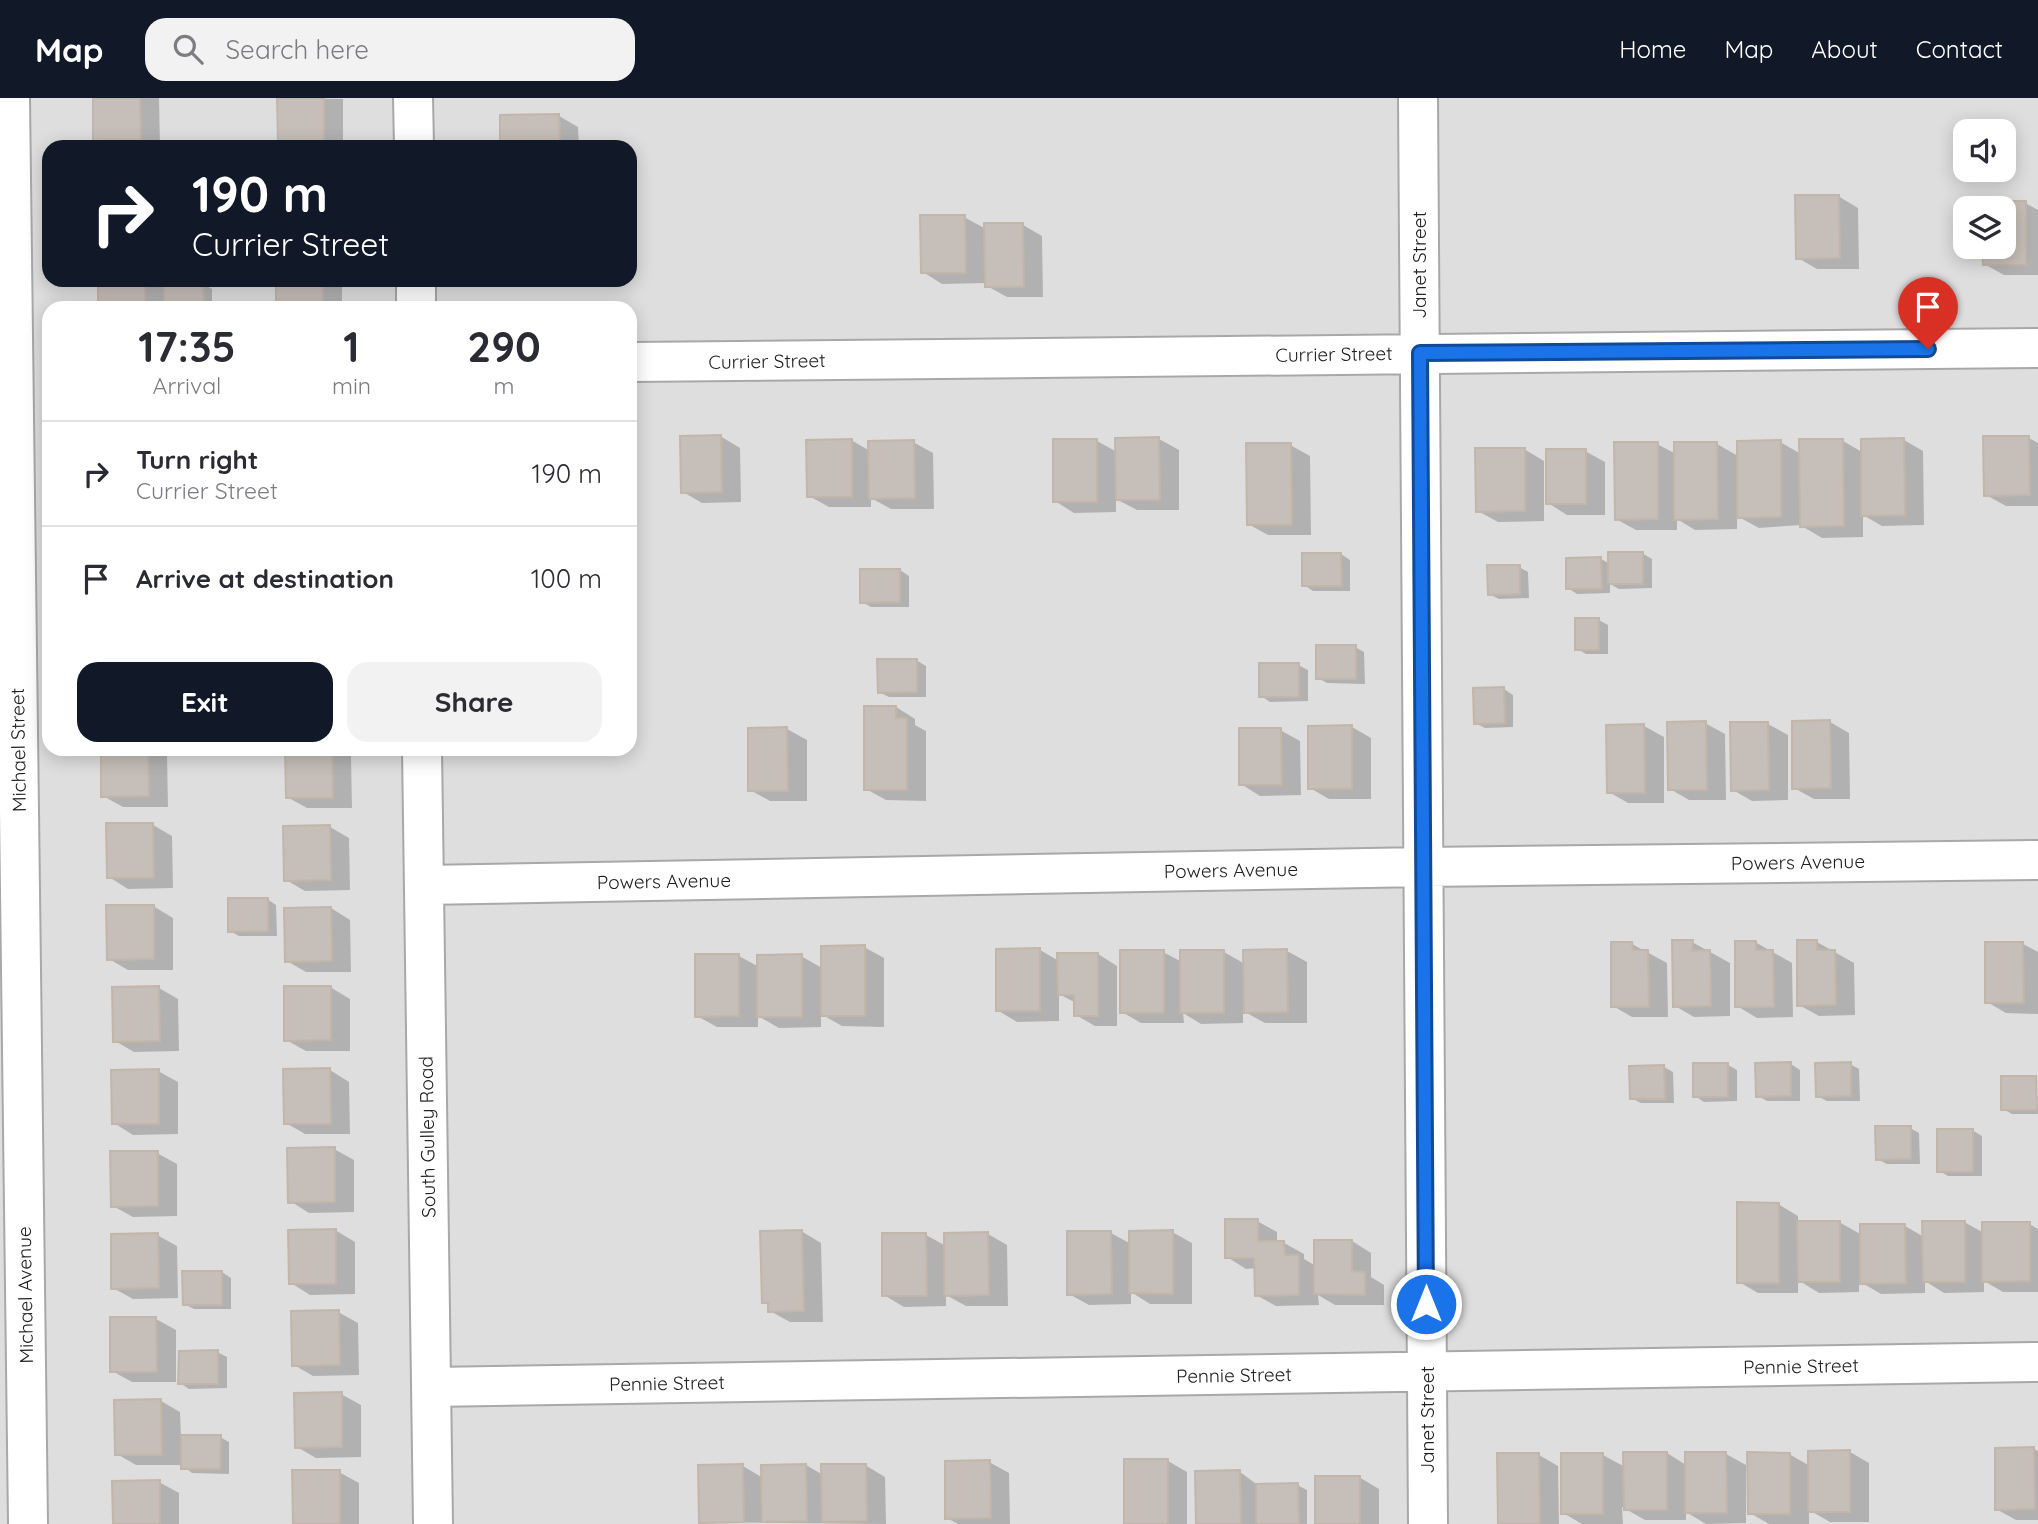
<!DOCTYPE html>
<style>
:root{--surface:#fff;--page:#f2f2f3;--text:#2b2b33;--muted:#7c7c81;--line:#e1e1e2;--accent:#111827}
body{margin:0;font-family:Quicksand,sans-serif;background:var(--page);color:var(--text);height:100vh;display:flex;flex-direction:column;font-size:26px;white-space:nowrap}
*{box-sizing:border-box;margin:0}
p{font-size:23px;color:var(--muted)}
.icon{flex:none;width:38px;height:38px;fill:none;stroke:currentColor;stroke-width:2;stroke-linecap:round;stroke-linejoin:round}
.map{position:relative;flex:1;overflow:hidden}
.panel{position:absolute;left:42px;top:203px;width:595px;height:455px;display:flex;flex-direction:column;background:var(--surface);border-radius:21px;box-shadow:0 4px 18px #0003}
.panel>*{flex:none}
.guide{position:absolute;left:42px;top:42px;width:595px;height:147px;border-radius:21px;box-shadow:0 4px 18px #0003;background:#111827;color:#fff;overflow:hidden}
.controls{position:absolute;left:1953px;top:21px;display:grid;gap:14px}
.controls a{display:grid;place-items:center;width:63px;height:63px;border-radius:14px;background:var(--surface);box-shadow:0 4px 18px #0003;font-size:35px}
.pin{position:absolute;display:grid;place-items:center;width:60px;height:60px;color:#fff;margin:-72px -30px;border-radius:50% 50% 50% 0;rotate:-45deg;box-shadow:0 0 7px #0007}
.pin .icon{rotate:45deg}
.me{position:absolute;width:77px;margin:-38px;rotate:0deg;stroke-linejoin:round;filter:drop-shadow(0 0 5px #0008)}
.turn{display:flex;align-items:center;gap:24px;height:147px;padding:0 35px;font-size:32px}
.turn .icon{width:91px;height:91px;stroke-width:2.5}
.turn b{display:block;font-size:49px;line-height:60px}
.eta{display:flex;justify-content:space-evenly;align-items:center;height:119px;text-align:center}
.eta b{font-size:42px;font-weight:800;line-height:49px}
.action{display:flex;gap:14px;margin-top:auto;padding:14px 35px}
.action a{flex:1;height:80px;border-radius:21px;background:var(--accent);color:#fff;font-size:28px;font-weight:800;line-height:80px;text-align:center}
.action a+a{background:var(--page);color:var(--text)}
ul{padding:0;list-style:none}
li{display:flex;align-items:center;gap:21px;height:105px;padding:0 35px;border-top:2px solid var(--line)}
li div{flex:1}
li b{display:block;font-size:26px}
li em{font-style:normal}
header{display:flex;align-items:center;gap:42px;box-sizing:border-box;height:98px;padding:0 35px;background:var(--accent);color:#fff}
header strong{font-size:33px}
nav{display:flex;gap:38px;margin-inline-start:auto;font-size:24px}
.search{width:490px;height:63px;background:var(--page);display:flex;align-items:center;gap:18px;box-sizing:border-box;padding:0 24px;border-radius:21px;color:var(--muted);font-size:26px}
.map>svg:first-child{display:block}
.residential{fill:#dfdede;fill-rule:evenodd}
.shadow{fill:#0003}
.building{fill:#c6beb8;stroke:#c2b6ab;stroke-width:2}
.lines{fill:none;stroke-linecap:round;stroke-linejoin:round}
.street-casing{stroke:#a8a8a8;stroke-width:42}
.street{stroke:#fff;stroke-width:38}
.route-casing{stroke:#114b97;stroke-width:18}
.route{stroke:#1a73e8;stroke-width:12}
.labels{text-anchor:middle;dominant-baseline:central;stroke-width:5;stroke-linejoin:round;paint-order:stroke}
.street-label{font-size:19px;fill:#212121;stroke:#fff}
</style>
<header>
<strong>Map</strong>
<div class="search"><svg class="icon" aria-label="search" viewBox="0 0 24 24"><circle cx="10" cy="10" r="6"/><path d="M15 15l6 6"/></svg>Search here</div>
<nav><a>Home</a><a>Map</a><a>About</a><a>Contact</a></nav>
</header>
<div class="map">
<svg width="2038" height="1426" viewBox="0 0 2038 1426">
<rect width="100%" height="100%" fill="#f1eee8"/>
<path class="residential" d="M0 0H2038V1426H0ZM1965 33H2004V72H1965ZM49 49H630V182H49ZM1965 110H2004V149H1965ZM49 210H630V651H49Z"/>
<path class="shadow" d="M94 0H159L160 49H108L95 42Z
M278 0 343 1V49H290L279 43Z
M559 18 578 29 579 49H502Z
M1838 98 1858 110 1859 171H1817L1798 160Z
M1984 105H2025L2038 112V177H2004L1984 166V149H2004V110H1984Z
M964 119 986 131 1023 127 1042 138 1043 199H1007L987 188V185L942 186 923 174Z
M100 182H164V187L203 186 212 191V210H158L139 199 137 202 151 210H109L100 205Z
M277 182H342V210H282L278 207Z
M720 338 740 350 741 404 702 405 683 394Z
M2029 340 2038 345V408H2006L1986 397Z
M1159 341 1179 352V412H1137L1116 401V414L1074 415 1055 403 1097 343 1117 354Z
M851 342 870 353 913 344 933 355 934 411H891L871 400V409H829L809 398Z
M1904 342 1923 353 1924 427 1882 428 1863 417V439L1822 440 1800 427 1759 430 1737 418V431L1695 432 1677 421V432H1636L1616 421 1657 346 1676 356 1717 346 1738 358 1780 344 1801 356 1843 343 1862 354Z
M1290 347 1310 358 1311 437H1268L1248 426Z
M1524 351 1544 363V423L1498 424 1478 413Z
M1585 353 1605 364V417H1567L1548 405Z
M1642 455 1652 461V490L1619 491 1610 486V495L1577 496 1568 490 1601 461 1610 466Z
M1341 456 1350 462V493H1313L1304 487Z
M1519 469 1528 474 1529 500 1499 501 1489 496Z
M900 472 909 478V509H871L862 504Z
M1599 522 1608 527V556H1586L1577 551Z
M1355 549 1364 554 1365 586 1327 585 1318 580Z
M916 562 926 568V599H889L879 594Z
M1298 567 1308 572V603L1270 604 1261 598Z
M1504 591 1513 597V629L1485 630 1475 625Z
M896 609 915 621V627L926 633V703L886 702 866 691Z
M1830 624 1849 635 1850 701H1814L1794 690Z
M1705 625 1725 636 1726 702H1689L1670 691Z
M1732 626H1768L1788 637V702L1752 703 1733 692Z
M1608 628H1644L1664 639V705H1628L1609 694Z
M1352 629 1371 640V701H1329L1310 690Z
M787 631 807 642V703H770L750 692Z
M1280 632 1300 643 1301 697 1260 698 1241 686Z
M103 651H157L167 657 168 709H123L103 698Z
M287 651H339L351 658 352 710H307L287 699Z
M153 727 172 738 173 790 128 791 109 779Z
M330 729 349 740 350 792 305 793 286 782Z
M267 801 276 807 277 838H239L230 833Z
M153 808 173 820V872H128L109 861Z
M331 810 350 822 351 874H306L287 863Z
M1692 844 1730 865V918L1694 919 1675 908Z
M1755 844 1792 865 1793 919 1757 920 1737 908Z
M1817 844 1854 865 1855 917 1819 918 1799 907Z
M1632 846 1667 865 1668 919H1632L1613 908Z
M2023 846 2038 854V916L2006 915 1987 904Z
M864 849 884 860V929L842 928 821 916V929L779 930 758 918V929H717L697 918 739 858 759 869 801 858 822 870Z
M1040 852 1059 863 1098 856 1117 868V928H1095L1076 917V905L1059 896V923L1017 924 997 912Z
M1287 853 1307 864V925H1265L1243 913V925L1201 926 1183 915 1184 925H1141L1122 914 1163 854 1182 864 1224 854 1245 866Z
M330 889 350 901V953H306L286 942Z
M159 890 178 901 179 953 134 954 115 943Z
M1791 966 1800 972V1003H1767L1758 998Z
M1850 966 1859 971 1860 1003H1827L1817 998Z
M1728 967 1737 972V1003L1704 1004 1695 998Z
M1664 969 1673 974 1674 1005H1641L1631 1000Z
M330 972 349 984 350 1036H305L286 1025Z
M158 973 178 984V1036L133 1037 114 1025Z
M2036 979 2038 1016H2012L2003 1011Z
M1910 1030 1919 1035 1920 1066H1887L1877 1061Z
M1972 1032 1982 1038V1078H1948L1939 1073Z
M334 1051 354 1062V1114L309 1115 290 1103Z
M157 1055 177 1066V1118L133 1119 113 1108Z
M1778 1106 1798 1118V1125L1839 1124 1862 1137 1905 1128 1924 1139 1964 1124 1984 1135 2029 1126 2038 1131V1194H2003L1984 1183V1194L1944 1195 1925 1183V1195L1881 1196 1859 1183V1194L1819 1195 1798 1182V1195H1758L1739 1184Z
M1257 1123 1277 1134V1145H1284L1304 1156V1161L1316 1168 1352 1143 1371 1155V1179L1384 1187V1207H1335L1318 1197 1319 1207 1276 1208 1256 1197V1170L1246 1171 1227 1159Z
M335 1132 355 1144V1196L310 1197 291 1185Z
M801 1133 821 1145 823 1224H790L770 1213V1208L764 1204Z
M1172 1134 1192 1145V1206H1150L1131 1194V1206L1089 1207 1069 1196 1111 1135 1131 1146Z
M988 1136 1007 1147 1008 1208H966L946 1197V1208L904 1209 884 1197 926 1137 946 1148Z
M157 1137 177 1148 178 1200 133 1201 113 1190Z
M222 1174 231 1180V1211H194L184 1206Z
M338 1214 358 1225 359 1277 313 1278 294 1267Z
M111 1221H156L176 1232V1284H132L112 1273Z
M217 1254 227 1259V1290L189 1291 180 1285Z
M341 1296 361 1307V1359L316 1360 297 1349Z
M161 1303 180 1314 181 1339H220L229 1344V1376L192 1375 182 1367H136L117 1356Z
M2034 1351 2038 1353V1422H2016L1996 1411Z
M1850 1354 1869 1365V1424H1830L1809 1412V1426H1769L1750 1415 1789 1356 1810 1368Z
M1667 1355 1686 1367 1726 1356 1746 1367V1425L1706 1426 1686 1414V1422H1645L1622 1409 1623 1426H1582L1563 1415 1603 1357 1625 1369Z
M1539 1357 1558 1368 1559 1426H1500Z
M1168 1363 1187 1374V1426H1125Z
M989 1364 1009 1375 1010 1426H958L947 1420Z
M806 1367 823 1377 865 1367 885 1379 886 1426 701 1424 743 1368 763 1380Z
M339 1374 359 1385V1426H295Z
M1240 1374 1259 1388 1297 1387 1307 1392V1426H1198Z
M1359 1379 1379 1391V1426H1317Z
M159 1384 179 1395V1426H114Z"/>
<path class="building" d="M93 0H140L141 42 93 43Z
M277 0H324V43L278 44Z
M559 16 560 49H500V17Z
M1795 97H1839L1840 160 1796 161Z
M1982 103H2026V167H1983L1982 149H2004V110H1982Z
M920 117H965L966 175H921Z
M984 125H1023L1024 189H985Z
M98 182H145V205L98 206Z
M276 182H323V208H276Z
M203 184 204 210H164V185Z
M721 337 722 394 681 395 680 338Z
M1983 338H2029L2030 397 1984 398Z
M1159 339 1160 402H1116L1115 340Z
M1904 340 1905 417 1861 418V341Z
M852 341V399H807L806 342Z
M1053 341H1097V404H1053Z
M1799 341H1843L1844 428 1800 429Z
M914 342 915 400 869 401 868 343Z
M1781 342V419L1737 420V343Z
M1614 344H1658V421L1615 422Z
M1674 344H1717L1718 421 1674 422Z
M1246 345H1291L1292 427H1247Z
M1475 350H1525V413L1476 414Z
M1546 351H1586V406H1546Z
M1608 454H1643V486H1608Z
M1302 455H1341L1342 488H1302Z
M1601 459 1602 491H1566V460Z
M1487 467H1520V496L1488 497Z
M860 471H900V504L860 505Z
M1575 520H1599V552H1575Z
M1316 547H1356V581H1316Z
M877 561H917V594L878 595Z
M1259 565H1299V599H1259Z
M1504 589 1505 625 1474 626 1473 590Z
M864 608H896V620H907V692H864Z
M1830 622 1831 690 1792 691V623Z
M1706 623 1707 692H1668L1667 624Z
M1730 624H1768L1769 692 1731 693Z
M1644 626 1645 695H1607L1606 627Z
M1352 627V691H1308V628Z
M787 629 788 693H748V630Z
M1239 630H1281L1282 687H1239Z
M101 651H148L149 698 101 699Z
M285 651H332L333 700H286Z
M106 725H153L154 780H107Z
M330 727 331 782 284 783 283 728Z
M228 800H268V833L228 834Z
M106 807H154V861L107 862Z
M331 809 332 863 285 864 284 810Z
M1672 842H1693L1692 853 1710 852 1711 908 1673 909Z
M1797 842H1817V852H1835L1836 907 1797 908Z
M1735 843H1756V852H1773L1774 909H1735Z
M1611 844H1632L1633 852H1648L1649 909H1611Z
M1985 844H2023L2024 905H1985Z
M865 847V918H821V848Z
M1040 850V913H996V851Z
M1287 851 1288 914 1244 915 1243 852Z
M1120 852H1164V915H1120Z
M1180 852H1224V915H1180Z
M1057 855H1098V918H1074V897H1058Z
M695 856H739V918L695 919Z
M802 856V919H757V857Z
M159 888 160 943 113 944 112 889Z
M284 888H331V942L284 943Z
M1791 964V998L1756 999 1755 965Z
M1851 964V998L1816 999 1815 965Z
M1693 965H1728V999H1693Z
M1664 967 1665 1001H1630L1629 968Z
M330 970 331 1026H284L283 971Z
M159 971V1026H112L111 972Z
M2001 978H2036L2037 1012H2001Z
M1875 1028H1911V1061L1876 1062Z
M1937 1031H1973V1074H1937Z
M335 1049V1104L288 1105 287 1050Z
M110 1053H158V1108L111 1109Z
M1737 1104 1779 1105V1185H1737Z
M1225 1121H1258V1143H1284L1285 1157H1299V1197L1255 1198 1254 1160H1225Z
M1797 1123H1840V1184H1798Z
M1922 1123H1965V1184H1923Z
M1982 1124H2030V1183L1982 1184Z
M1860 1126H1905L1906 1185 1860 1186Z
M336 1131V1186H289L288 1132Z
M802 1132 804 1213 768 1214V1205H762L760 1133Z
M1173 1132V1196L1129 1195V1133Z
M1067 1133H1111L1112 1196 1067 1197Z
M988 1134 989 1197 944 1198V1135Z
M158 1135 159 1190 111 1191V1136Z
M882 1135H926L927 1198H882Z
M1314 1142H1352V1173L1365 1174V1197L1314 1196Z
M182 1173H222V1207H183Z
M339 1212 340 1267 292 1268 291 1213Z
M110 1219H156L157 1274H110Z
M218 1252V1286H178L179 1253Z
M342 1294V1349L295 1350 294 1295Z
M161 1301 162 1357H115L114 1302Z
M181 1337H221L220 1371H181Z
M2034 1349 2035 1411 1995 1412V1350Z
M1850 1352V1414H1808V1353Z
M1623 1354H1667V1412H1624Z
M1685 1354H1726L1727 1415H1685Z
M1747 1354 1790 1355V1416H1748Z
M1497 1355H1539L1540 1426H1498Z
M1561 1355H1603V1416H1561Z
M1124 1361H1168V1426H1124Z
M990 1362 991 1420 945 1421V1363Z
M743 1366 744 1424 699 1425 698 1367Z
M806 1366 807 1423 762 1424 761 1367Z
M821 1366H866L867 1423 822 1424Z
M292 1372H340V1426H293Z
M1240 1372 1241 1426H1196L1195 1373Z
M1315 1378H1360V1426H1315Z
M160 1382V1426H113L112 1383Z
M1298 1385 1299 1426H1256V1386Z"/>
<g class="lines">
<defs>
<path id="street" d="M10 0 28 1426
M413 0 414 49
M1418 0 1428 1426
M416 182V210
M630 264 2038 250
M422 651 433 1426
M424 787 1424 769 2038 762
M431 1289 2038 1264"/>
</defs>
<use href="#street" class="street-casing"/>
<use href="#street" class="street"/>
</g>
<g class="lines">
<defs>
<path id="route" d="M1426 1206 1420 255 1928 251"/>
</defs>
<use href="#route" class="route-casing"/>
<use href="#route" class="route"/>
</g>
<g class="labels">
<g class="street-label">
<text transform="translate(1419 167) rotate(-90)">Janet Street</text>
<text transform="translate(1334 256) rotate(-1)">Currier Street</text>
<text transform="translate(767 263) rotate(-1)">Currier Street</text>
<text transform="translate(18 652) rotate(-91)">Michael Street</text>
<text transform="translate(1798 764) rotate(-1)">Powers Avenue</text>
<text transform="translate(1231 772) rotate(-1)">Powers Avenue</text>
<text transform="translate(664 783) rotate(-1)">Powers Avenue</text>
<text transform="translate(427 1039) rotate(-91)">South Gulley Road</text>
<text transform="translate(25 1197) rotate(-91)">Michael Avenue</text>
<text transform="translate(1801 1268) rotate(-1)">Pennie Street</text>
<text transform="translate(1234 1277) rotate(-1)">Pennie Street</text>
<text transform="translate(667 1285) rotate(-1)">Pennie Street</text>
<text transform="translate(1427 1322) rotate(-90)">Janet Street</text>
</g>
</g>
</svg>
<div class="controls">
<a><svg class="icon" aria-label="sound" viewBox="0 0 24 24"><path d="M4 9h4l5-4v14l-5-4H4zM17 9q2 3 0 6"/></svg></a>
<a><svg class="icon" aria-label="layers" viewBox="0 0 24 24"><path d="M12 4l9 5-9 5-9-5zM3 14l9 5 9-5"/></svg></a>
</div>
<div class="pin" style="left:1928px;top:251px;background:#d93025"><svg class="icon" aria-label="arrive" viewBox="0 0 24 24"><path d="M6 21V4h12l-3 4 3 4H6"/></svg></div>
<svg class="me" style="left:1426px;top:1206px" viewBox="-20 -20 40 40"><circle r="17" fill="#1a73e8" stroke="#fff" stroke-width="3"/><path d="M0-11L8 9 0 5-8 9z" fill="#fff"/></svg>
<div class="guide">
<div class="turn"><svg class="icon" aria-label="right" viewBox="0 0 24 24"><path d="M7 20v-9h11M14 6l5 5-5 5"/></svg><div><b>190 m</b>Currier Street</div></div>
</div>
<section class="panel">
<div class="eta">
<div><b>17:35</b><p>Arrival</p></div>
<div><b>1</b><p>min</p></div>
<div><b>290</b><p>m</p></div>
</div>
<ul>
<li><svg class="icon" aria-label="right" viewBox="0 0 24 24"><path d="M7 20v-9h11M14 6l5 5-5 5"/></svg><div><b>Turn right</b><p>Currier Street</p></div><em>190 m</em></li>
<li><svg class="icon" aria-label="arrive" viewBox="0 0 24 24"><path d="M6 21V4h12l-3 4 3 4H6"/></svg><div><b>Arrive at destination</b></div><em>100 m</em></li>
</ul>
<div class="action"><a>Exit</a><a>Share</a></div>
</section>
</div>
